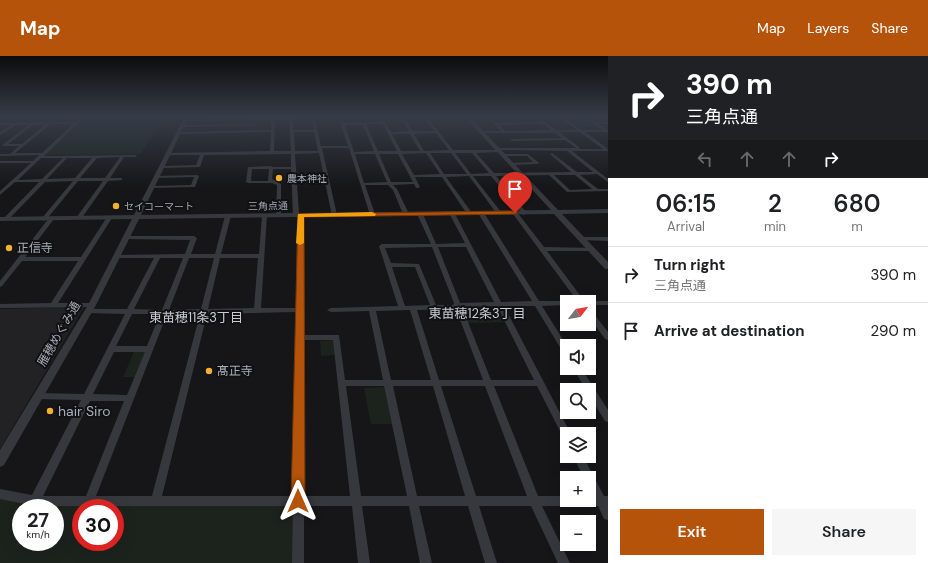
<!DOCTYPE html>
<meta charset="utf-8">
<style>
:root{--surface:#fff;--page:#f6f6f6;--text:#202124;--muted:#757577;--line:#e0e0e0;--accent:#b45309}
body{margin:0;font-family:"DM Sans","Noto Sans JP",sans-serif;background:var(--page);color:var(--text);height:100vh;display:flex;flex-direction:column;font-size:15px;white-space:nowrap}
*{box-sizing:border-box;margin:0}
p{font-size:13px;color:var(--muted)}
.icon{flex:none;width:22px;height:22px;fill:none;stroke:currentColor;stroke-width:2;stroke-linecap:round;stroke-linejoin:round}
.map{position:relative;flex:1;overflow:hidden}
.sheet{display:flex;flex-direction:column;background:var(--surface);width:320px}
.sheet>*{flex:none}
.guide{background:#202124;color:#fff;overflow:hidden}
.needle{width:26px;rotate:59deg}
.fabs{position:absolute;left:560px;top:239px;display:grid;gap:8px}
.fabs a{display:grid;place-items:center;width:36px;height:36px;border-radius:0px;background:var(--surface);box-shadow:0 4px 16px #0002;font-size:20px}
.speed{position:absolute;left:12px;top:443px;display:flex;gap:8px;font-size:20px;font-weight:700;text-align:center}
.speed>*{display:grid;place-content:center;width:52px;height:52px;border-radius:50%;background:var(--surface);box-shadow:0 4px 16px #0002;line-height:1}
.speed small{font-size:10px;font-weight:400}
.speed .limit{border:6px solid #d22;background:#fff;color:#111}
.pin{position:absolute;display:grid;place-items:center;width:34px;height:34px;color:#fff;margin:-41px -17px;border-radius:50% 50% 50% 0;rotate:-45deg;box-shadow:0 0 4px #0007}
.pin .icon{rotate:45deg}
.me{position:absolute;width:44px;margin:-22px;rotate:0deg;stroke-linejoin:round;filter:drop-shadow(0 0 3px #0008)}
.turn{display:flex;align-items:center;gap:14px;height:84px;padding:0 12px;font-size:18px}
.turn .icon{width:52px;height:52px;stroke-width:2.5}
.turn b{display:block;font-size:28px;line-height:34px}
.lanes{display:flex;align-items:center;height:38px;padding:0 12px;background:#0003;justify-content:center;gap:20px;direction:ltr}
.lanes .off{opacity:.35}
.eta{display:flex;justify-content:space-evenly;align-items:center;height:68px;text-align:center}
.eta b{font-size:24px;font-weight:600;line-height:28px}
.primary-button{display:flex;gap:8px;margin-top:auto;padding:8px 12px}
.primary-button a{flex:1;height:46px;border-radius:0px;background:var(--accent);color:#fff;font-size:16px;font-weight:600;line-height:46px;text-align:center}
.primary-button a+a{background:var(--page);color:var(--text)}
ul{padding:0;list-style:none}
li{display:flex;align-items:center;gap:12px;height:56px;padding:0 12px;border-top:1px solid var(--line)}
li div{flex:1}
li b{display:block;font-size:15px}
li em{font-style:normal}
header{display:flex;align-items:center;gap:24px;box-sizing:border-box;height:56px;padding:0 20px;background:var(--accent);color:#fff}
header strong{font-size:19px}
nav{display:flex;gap:22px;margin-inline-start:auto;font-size:14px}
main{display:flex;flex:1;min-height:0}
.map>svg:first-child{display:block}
.built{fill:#222225}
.green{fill:#1c231d;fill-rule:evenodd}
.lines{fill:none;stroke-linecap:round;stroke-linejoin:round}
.stream{stroke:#2c353c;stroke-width:1}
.minor{fill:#37383d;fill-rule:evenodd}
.tertiary{fill:#37383d;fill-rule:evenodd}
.route{fill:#b45309;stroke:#753606}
.slow{fill:#f59e0b}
.poi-dot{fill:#f2b134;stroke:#111113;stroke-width:1.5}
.labels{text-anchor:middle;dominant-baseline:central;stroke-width:4;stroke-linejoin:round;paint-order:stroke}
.far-poi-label{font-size:10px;fill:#a8adb8;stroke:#111113;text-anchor:start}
.far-street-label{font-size:10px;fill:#a8adb8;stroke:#111113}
.poi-label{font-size:12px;fill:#a8adb8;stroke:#111113;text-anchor:start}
.street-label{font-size:12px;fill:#a8adb8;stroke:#111113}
.neighbourhood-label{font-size:13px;fill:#c9ccd4;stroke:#111113}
.near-poi-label{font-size:14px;fill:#a8adb8;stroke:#111113;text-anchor:start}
</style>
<header>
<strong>Map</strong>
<nav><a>Map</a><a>Layers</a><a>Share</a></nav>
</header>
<main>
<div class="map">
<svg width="608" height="507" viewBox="0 0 608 507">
<rect width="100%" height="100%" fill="#161618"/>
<path class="built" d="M84 251 0 393V253Z"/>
<path class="green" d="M567 63H584L601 73 583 74Z
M163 64 140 98 45 99 82 65Z
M462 252H497L505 266 468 267Z
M334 284 335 299 321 300 320 285Z
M134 296H147L136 321H123Z
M384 331 392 368H371L364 332Z
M0 439 293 449V507H0ZM21 452H55V486H21ZM81 452H115V486H81Z"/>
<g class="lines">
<path class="stream" d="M66 62 68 60"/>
<path class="minor" d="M51 60H55L52 63H0V61Z
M312 60H464L428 62 453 94H496V92H576L565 84 512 85 510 84 512 83 562 82 554 77H480V75H501L486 60H489L497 67 540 66 533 60H537L556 74H577L558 60H562L582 74H602L582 60H586L595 66H608V68H598L608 74V76H585L607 92 608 95H572L608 123V126L597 118 580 119 598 133H608V135L567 136 549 119 496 120 526 156 527 157 524 159 522 158 491 120H473L501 156V158H497L469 120 446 121 472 157 471 158H467L442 121H415L420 131 418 132H416L414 128 393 129 397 133 409 158 406 160 403 158 393 134 388 129H365L375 158 372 160 370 159 349 92H322L337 159 334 161 332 160 319 97 295 98 299 158 303 159V279H339L345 324H383L369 255 331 256 327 254 331 252 398 250 379 190 382 188H431L417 158 418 157 420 156 423 158 436 188 465 187 449 157 452 155 454 156 501 246 532 245 478 157 481 155 484 157 539 245H569L567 246V249L542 250 567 290V299L564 298 535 250H504L571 378H567V384L564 383 537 330H494L538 440H567V444H589V440H593L589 432V422H584L573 400H583L604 440H608V464L604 463 598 450H542L570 507H558L531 450H479L497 507H485L468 450H419L432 507H420L409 450H362L370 507H358L352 450H304V507H292L293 450H35L0 443V433L32 439 81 344 38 343 35 342 34 340 35 338 38 337 84 338 125 258 88 257 84 255 88 253H127L154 202H117L115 201 114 200 115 199 185 198 190 184 127 183 125 182V180H194L197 182 191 198H215L225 160 228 158 231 160 221 198H259L262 160 265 158 267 159 261 252H296L297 160 293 159 291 113H273L272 123 281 128V160L279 161 276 159 277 129 272 127H248L246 126 248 111 271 110 273 111H291V98L204 99 200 111 162 112 160 111 162 110 196 109 200 99H167V97H168L270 95 271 76 178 78 176 77 178 76 271 74V64L185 65 183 64 185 63 82 64 44 100 136 99 137 100 135 101H124L110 122H122V124L108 125 81 163H77L76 162 103 125H78L46 164 44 165 41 163 42 162 73 125 45 126 8 164H4V162L39 126H15L0 139V135L31 107H0V105H33L39 99 0 100V98H10L19 90H4L2 89 29 69H16L0 79V76L11 69H0V67L76 66 81 62 186 61 188 62 186 63ZM380 62 382 66 344 67 343 63ZM383 62H401L409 75 391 76ZM405 62H424L434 75H413ZM293 63H312L314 74H293ZM315 63H339L348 90H321ZM275 64H289L291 95H274ZM46 68 22 88H8L33 69ZM73 68 42 97H15L51 68ZM366 68H383L397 95H378ZM543 68 551 74 506 75 499 69ZM345 69H363L374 95 354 96ZM294 76H314L318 95H295ZM559 76H580L603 93H580L579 91ZM436 77 449 94 424 95 414 78ZM392 78H410L420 95H401ZM500 94 567 95 593 116H577L552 97 550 98 551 99 571 116 494 117 476 97 498 96H499ZM426 97 440 118 414 119 402 98ZM430 97H451L467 118H444ZM455 97H472L489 117 471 118ZM355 98H375L387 126 364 127ZM379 98H398L413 126H391ZM120 101 105 122H80L97 102ZM41 102H63L42 123 18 124ZM67 102H92L75 122 47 123ZM252 113H269L268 125H251ZM554 119H575L592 133 570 134ZM432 191 454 247 453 249H436L419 208 391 207 385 192ZM438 191H466L494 246 460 247ZM160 202H183L162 254 134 253ZM189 202H214L201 253 169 254ZM220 202H258L254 252 208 253ZM392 211H415L430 249 405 250ZM497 250 534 324H491L462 251ZM456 253 483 324H439L417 254ZM410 254 431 324H391L376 255ZM296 256 293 440H162L207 258ZM132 258H160L147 290H116ZM167 258H200L152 440H96ZM303 284H333L350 440H304ZM114 296H145L127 339 93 338ZM346 330H384L407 440H361ZM393 330H433L465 440H417ZM441 330H485L527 440H476ZM90 345H124L86 440H43Z
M256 68 257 70 182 71 180 70 182 69Z
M501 98H528L539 107 537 108 511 109 509 108V107L533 106 527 100H501Z
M197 119 199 120 195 131 151 132 149 131 151 130 191 129 194 121 157 122 155 121V120Z
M515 155 517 156 544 191 594 192 595 193 592 195H547L585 246H578L513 158 512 157Z
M109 160 112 162 58 247H94L95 249 94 251 0 252V248L51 247 78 205H22L2 230 0 231V225L49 162 51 161 54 163 25 201H81L107 161Z
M583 181H608V185L581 184V182Z
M589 245H608V249H589V246H586Z
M589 254H591L608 276V284L605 283 589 261Z
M573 312H581L608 354V366L605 365 589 339V334H586Z"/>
<path class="tertiary" d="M185 60H189L141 159 551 154 464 60H469L558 154 608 153V157L562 158 608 206V213H605L554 158 139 163 96 249 4 409 0 411V394L88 249 132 163 0 165V161L134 159Z"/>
</g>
<linearGradient id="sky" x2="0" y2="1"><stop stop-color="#0c0c0d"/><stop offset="0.46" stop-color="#363c48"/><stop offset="1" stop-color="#363c48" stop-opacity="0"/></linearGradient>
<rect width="608" height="131" fill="url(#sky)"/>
<path class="route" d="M515 155H517V158L304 161 305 445 303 450 298 452 293 450 291 445 298 158Z"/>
<path class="slow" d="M372 156 376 158 375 160 304 161V187L300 189 296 187 298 158Z"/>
<g class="poi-dot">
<circle cx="279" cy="122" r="4"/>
<circle cx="116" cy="150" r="4"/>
<circle cx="9" cy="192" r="4"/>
<circle cx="209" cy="315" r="4"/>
<circle cx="50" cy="355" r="4"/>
</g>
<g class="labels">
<g class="far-poi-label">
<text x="287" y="122">農本神社</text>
<text x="124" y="150">セイコーマート</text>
</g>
<g class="far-street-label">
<text transform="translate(268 150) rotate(-1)">三角点通</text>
</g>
<g class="poi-label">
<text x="17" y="192">正信寺</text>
<text x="217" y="315">髙正寺</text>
</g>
<g class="street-label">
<text transform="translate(59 278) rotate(-60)">雁穂めぐみ通</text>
</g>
<g class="neighbourhood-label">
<text x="477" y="257">東苗穂12条3丁目</text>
<text x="196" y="261">東苗穂11条3丁目</text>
</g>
<g class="near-poi-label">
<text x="58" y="355">hair Siro</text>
</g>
</g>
</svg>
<div class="fabs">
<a><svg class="needle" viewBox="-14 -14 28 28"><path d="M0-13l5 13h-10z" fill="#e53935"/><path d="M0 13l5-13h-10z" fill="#757577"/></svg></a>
<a><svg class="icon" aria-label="sound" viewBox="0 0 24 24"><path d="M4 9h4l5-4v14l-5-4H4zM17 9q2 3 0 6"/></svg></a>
<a><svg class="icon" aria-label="search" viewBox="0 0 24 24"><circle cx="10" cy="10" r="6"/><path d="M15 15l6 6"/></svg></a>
<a><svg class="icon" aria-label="layers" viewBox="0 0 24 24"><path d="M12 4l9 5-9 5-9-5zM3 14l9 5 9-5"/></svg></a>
<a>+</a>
<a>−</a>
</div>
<div class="speed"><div>27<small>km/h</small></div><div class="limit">30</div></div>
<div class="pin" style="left:515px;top:157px;background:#d93025"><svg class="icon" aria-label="arrive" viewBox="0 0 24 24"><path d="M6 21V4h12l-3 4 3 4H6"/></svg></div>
<svg class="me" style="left:298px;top:445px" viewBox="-20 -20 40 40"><path d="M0-17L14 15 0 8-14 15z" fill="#b45309" stroke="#fff" stroke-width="4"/></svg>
</div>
<section class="sheet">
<div class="guide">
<div class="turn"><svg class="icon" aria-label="right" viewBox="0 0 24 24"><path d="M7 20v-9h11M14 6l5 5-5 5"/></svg><div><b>390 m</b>三角点通</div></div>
<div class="lanes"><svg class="icon off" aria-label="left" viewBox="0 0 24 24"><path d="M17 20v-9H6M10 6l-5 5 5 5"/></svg><svg class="icon off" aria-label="ahead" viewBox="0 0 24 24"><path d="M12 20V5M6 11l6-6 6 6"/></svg><svg class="icon off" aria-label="ahead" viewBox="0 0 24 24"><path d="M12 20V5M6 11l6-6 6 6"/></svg><svg class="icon" aria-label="right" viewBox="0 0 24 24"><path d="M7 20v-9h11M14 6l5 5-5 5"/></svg></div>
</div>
<div class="eta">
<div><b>06:15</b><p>Arrival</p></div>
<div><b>2</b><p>min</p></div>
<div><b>680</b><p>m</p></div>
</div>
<ul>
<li><svg class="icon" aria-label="right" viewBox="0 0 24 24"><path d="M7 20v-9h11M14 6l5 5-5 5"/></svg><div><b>Turn right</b><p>三角点通</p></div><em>390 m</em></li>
<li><svg class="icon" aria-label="arrive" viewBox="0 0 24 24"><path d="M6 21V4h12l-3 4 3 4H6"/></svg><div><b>Arrive at destination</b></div><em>290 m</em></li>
</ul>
<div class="primary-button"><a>Exit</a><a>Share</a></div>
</section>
</main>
